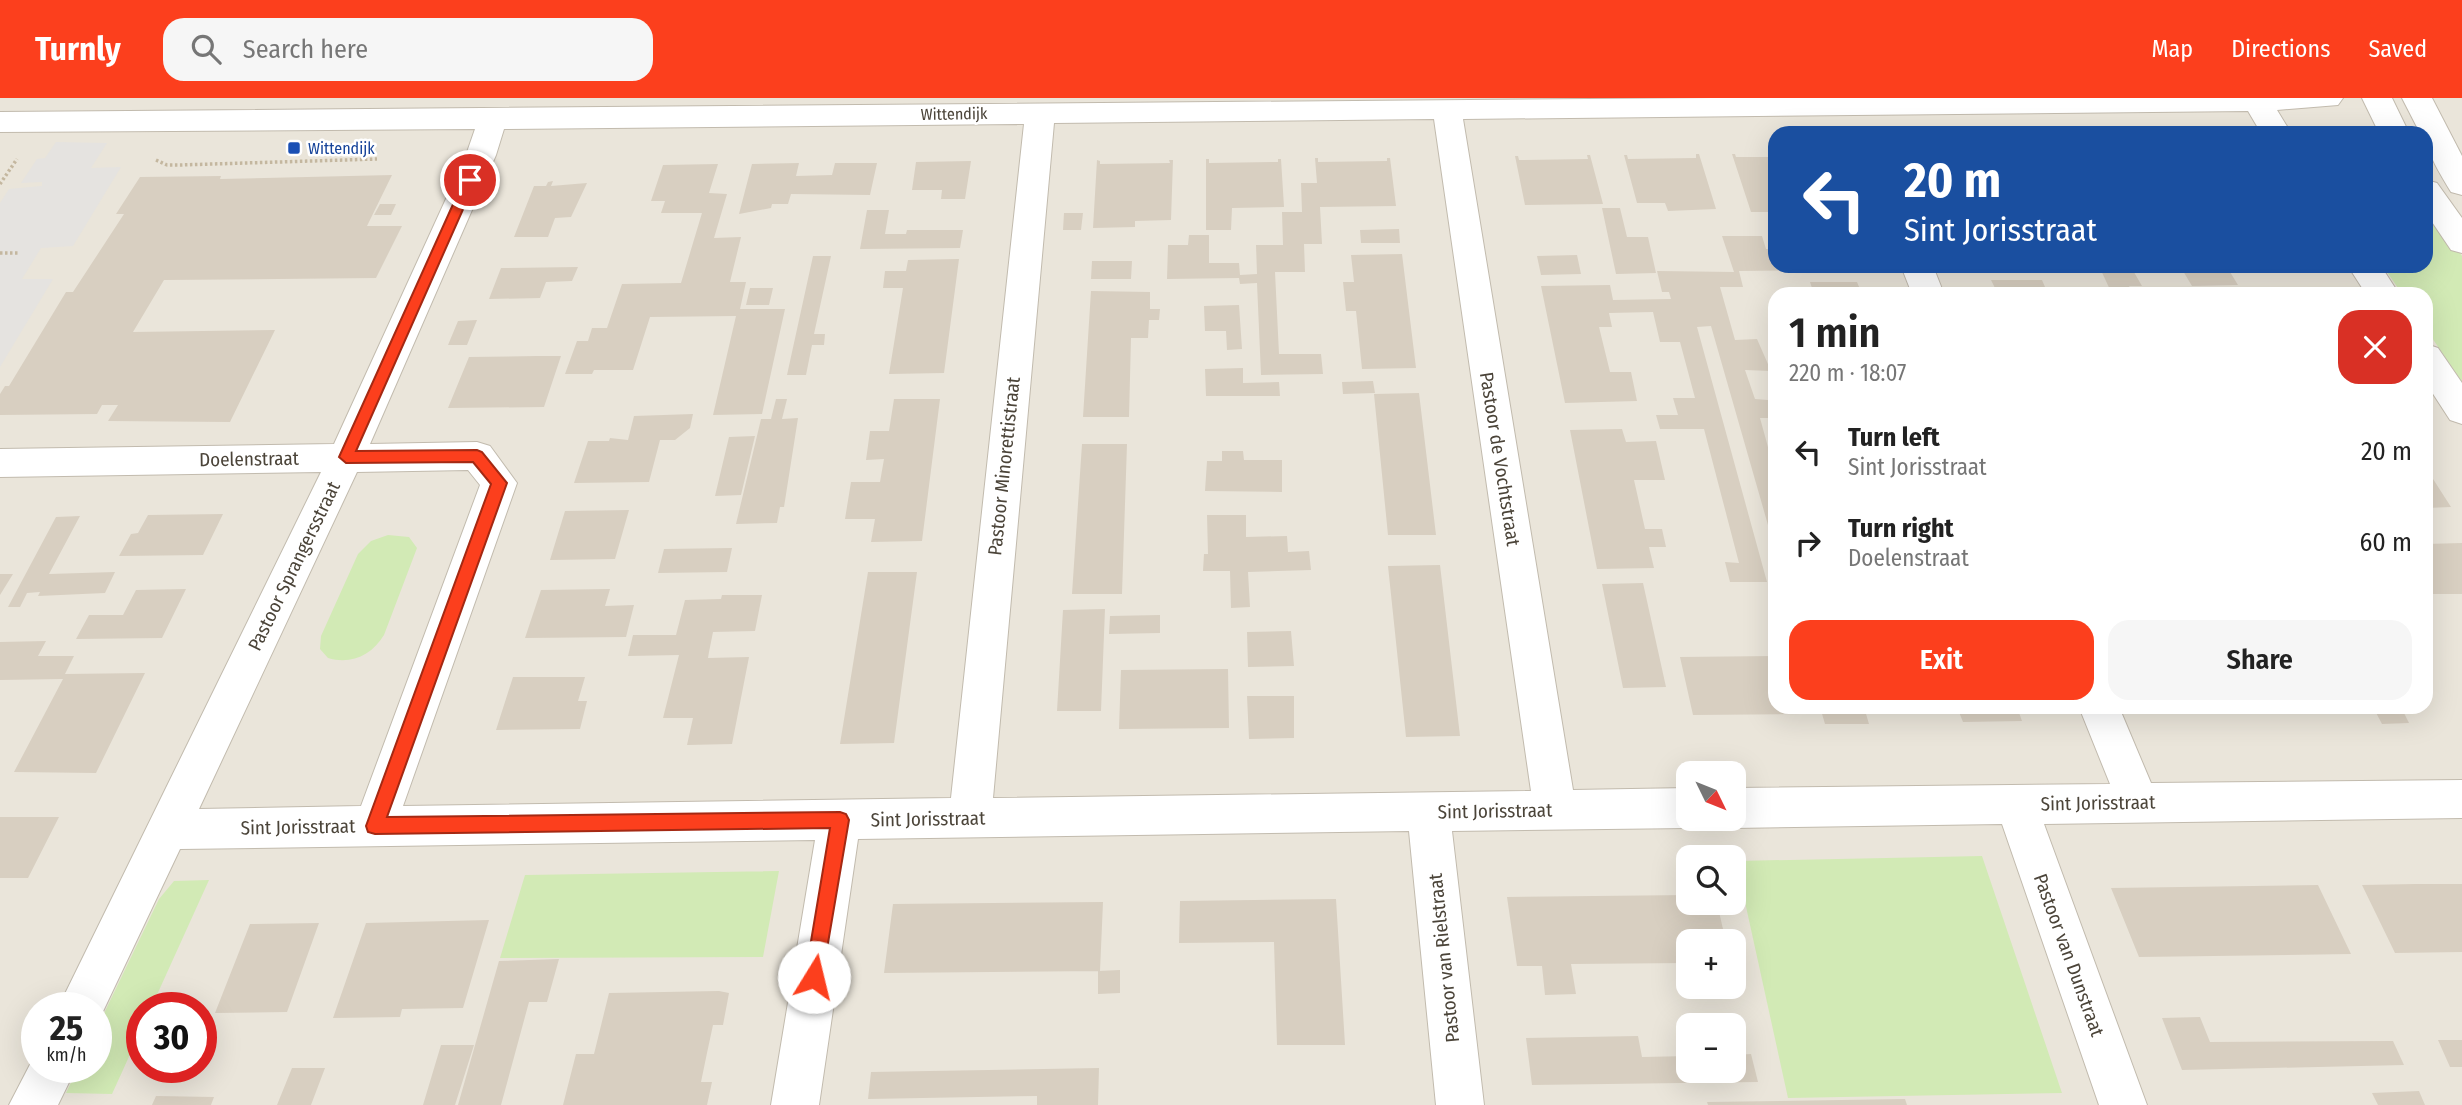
<!DOCTYPE html>
<meta charset="utf-8">
<style>
:root{--surface:#fff;--page:#f6f6f6;--text:#222;--muted:#767676;--accent:#fc3f1d}
body{margin:0;font-family:"Fira Sans Condensed",sans-serif;background:var(--page);color:var(--text);height:100vh;display:flex;flex-direction:column;font-size:26px;white-space:nowrap}
*{box-sizing:border-box;margin:0}
p{font-size:23px;color:var(--muted)}
.icon{flex:none;width:38px;height:38px;fill:none;stroke:currentColor;stroke-width:2;stroke-linecap:round;stroke-linejoin:round}
.map{position:relative;flex:1;overflow:hidden}
.drawer{position:absolute;left:1768px;top:189px;width:665px;height:427px;display:flex;flex-direction:column;background:var(--surface);border-radius:21px;box-shadow:0 7px 28px #0002}
.drawer>*{flex:none}
.hud{position:absolute;left:1768px;top:28px;width:665px;height:147px;border-radius:21px;box-shadow:0 7px 28px #0002;background:#1a4fa0;color:#fff;overflow:hidden}
.needle{width:46px;rotate:133deg}
.fabs{position:absolute;left:1676px;top:663px;display:grid;gap:14px}
.fabs a{display:grid;place-items:center;width:70px;height:70px;border-radius:14px;background:var(--surface);box-shadow:0 7px 28px #0002;font-size:35px}
.speed{position:absolute;left:21px;top:894px;display:flex;gap:14px;font-size:35px;font-weight:700;text-align:center}
.speed>*{display:grid;place-content:center;width:91px;height:91px;border-radius:50%;background:var(--surface);box-shadow:0 7px 28px #0002;line-height:1}
.speed small{font-size:18px;font-weight:400}
.speed .limit{border:10px solid #d22;background:#fff;color:#111}
.pin{position:absolute;display:grid;place-items:center;width:60px;height:60px;color:#fff;margin:-30px;border:4px solid #fff;border-radius:50%;box-shadow:0 2px 7px #0007}
.me{position:absolute;width:77px;margin:-38px;rotate:9deg;stroke-linejoin:round;filter:drop-shadow(0 0 5px #0008)}
.turn{display:flex;align-items:center;gap:24px;height:147px;padding:0 21px;font-size:32px}
.turn .icon{width:91px;height:91px;stroke-width:2.5}
.turn b{display:block;font-size:49px;line-height:60px}
.round{display:grid;place-items:center;flex:none;width:74px;height:74px;border-radius:21px;background:var(--page)}
.summary{display:flex;align-items:center;justify-content:space-between;height:119px;padding:0 21px}
h1{font-size:42px;font-weight:600;line-height:52px}
.action{display:flex;gap:14px;margin-top:auto;padding:14px 21px}
.action a{flex:1;height:80px;border-radius:21px;background:var(--accent);color:#fff;font-size:28px;font-weight:600;line-height:80px;text-align:center}
.action a+a{background:var(--page);color:var(--text)}
ul{padding:0;list-style:none}
li{display:flex;align-items:center;gap:21px;height:91px;padding:0 21px}
li div{flex:1}
li b{display:block;font-size:26px}
li em{font-style:normal}
header{display:flex;align-items:center;gap:42px;box-sizing:border-box;height:98px;padding:0 35px;background:var(--accent);color:#fff}
header strong{font-size:33px}
nav{display:flex;gap:38px;margin-inline-start:auto;font-size:24px}
.search{width:490px;height:63px;background:var(--page);display:flex;align-items:center;gap:18px;box-sizing:border-box;padding:0 24px;border-radius:21px;color:var(--muted);font-size:26px}
.map>svg:first-child{display:block}
.residential{fill:#eae5da;fill-rule:evenodd}
.green{fill:#d2eab5}
.parking{fill:#e5e3e0}
.building{fill:#d8cfc1}
.lines{fill:none;stroke-linecap:round;stroke-linejoin:round}
.minor-casing{stroke:#c2bbae;stroke-width:2}
.tertiary-casing{stroke:#c2bbae;stroke-width:2}
.path{stroke:#c4b79f;stroke-width:3.5;stroke-dasharray:2.5 2.5;stroke-linecap:butt}
.minor{fill:#fff;fill-rule:evenodd}
.tertiary{fill:#fff;fill-rule:evenodd}
.route{fill:#fc3f1d;stroke:#a42913;stroke-width:2}
.transit-dot{fill:#1a4fb4;stroke:#fff;stroke-width:2.5}
.labels{text-anchor:middle;dominant-baseline:central;stroke-width:5;stroke-linejoin:round;paint-order:stroke}
.far-street-label{font-size:16px;fill:#4b4439;stroke:#fff}
.far-transit-label{font-size:16px;fill:#164399;stroke:#fff;text-anchor:start}
.street-label{font-size:19px;fill:#4b4439;stroke:#fff}
</style>
<header>
<strong>Turnly</strong>
<div class="search"><svg class="icon" aria-label="search" viewBox="0 0 24 24"><circle cx="10" cy="10" r="6"/><path d="M15 15l6 6"/></svg>Search here</div>
<nav><a>Map</a><a>Directions</a><a>Saved</a></nav>
</header>
<div class="map">
<svg width="2462" height="1007" viewBox="0 0 2462 1007">
<rect width="100%" height="100%" fill="#f6f3ec"/>
<path class="residential" d="M0 0H2462V1007H0ZM1774 35H2426V168H1774ZM1774 196H2426V609H1774ZM1689 676H1734V721H1689ZM1689 760H1734V805H1689ZM1689 844H1734V889H1689ZM37 910H96V970H37ZM142 910H201V970H142ZM1689 928H1734V973H1689Z"/>
<path class="green" d="M2426 110 2462 158V284L2426 231V196H2402L2383 168H2426Z
M388 437 409 439 417 450 384 537C372 557 351 567 328 560L320 551 321 538 358 456 371 443Z
M1982 758 2062 995 1788 1000 1736 763Z
M779 773 763 859 500 860 525 777Z
M209 782 151 910H142V930L112 996 66 995 78 970H96V932L159 801 174 783Z"/>
<path class="parking" d="M56 44 107 45 91 70 121 69 73 148 41 150 22 181H53L0 269V105L9 91 42 88V84L21 85 37 61 45 60Z"/>
<path class="building" d="M1696 56H1699L1716 111 1668 113 1665 105H1637L1624 57H1627L1628 61 1696 60Z
M1732 56H1735L1736 59H1774V114H1751Z
M1587 57H1590L1603 106 1525 107 1515 58H1518L1519 62 1588 61Z
M1315 60H1318V64L1387 63V60H1390L1396 108 1320 109 1322 146H1304L1305 174H1275L1279 256H1321L1323 276 1261 277 1257 185 1240 186 1239 180 1167 181 1168 147H1188L1189 137H1209V165H1239L1240 177 1257 176 1256 147H1283L1282 114H1302L1301 85H1317Z
M1206 61H1209V65L1278 64V61H1281L1284 109 1232 110 1231 132H1206Z
M1097 62 1100 63V66L1170 65 1169 62H1173L1171 122 1135 123V129L1093 130Z
M971 63 965 101H941L942 92H912L916 64Z
M799 65 796 78 832 77 835 65H877L870 97 791 96 788 106H772L771 110 739 116 752 66Z
M718 66 709 95 727 96 714 140 741 139 730 184H746L740 211H785L762 316 713 317 736 218 650 219 633 272H594L592 276H565L577 243H588L592 230H607L622 186 681 185 702 115H661L665 103H651L663 67Z
M392 77 367 128H402L376 180 164 182 133 234 275 232 230 324 108 323 118 307H102L97 316 0 317V296L5 288H9L66 194H73L124 116H116L140 79 221 78 220 81Z
M553 83 551 88 587 85 571 119 555 120 548 139H514L534 88H546L548 84Z
M380 106H396L391 117H374Z
M1602 110H1620L1627 139H1648L1656 175 1616 176Z
M867 112H889L885 136H906L907 132H963L960 150 860 151Z
M1064 115H1083L1081 132H1063Z
M1399 131 1400 145H1361L1360 132Z
M1722 138H1762L1766 151H1774V168H1807L1809 172 1739 173 1743 189H1720L1735 242 1757 241 1771 273 1745 272 1755 301 1768 302 1773 320H1760L1774 371V448L1711 228 1697 229 1767 484H1730L1725 464 1739 465 1704 331H1660L1656 317H1678L1673 300H1695L1680 244H1660L1653 214 1609 215 1612 229H1599L1610 274H1631L1637 303 1565 305 1541 188 1610 187 1613 202 1671 201 1669 194H1662L1657 173 1734 174Z
M1402 156 1416 270 1362 271 1356 213H1346L1343 184H1354L1351 157Z
M1577 157 1581 176 1541 177 1537 158Z
M813 158H831L814 236H825L824 247H812L806 277H787Z
M959 161 944 275 889 276 903 190H883L885 173H906L908 162Z
M1092 163H1132L1131 181H1091Z
M1811 168H1849L1850 172H1812Z
M2099 168 2131 169 2142 188H2129L2134 196H2112Z
M2180 168 2227 169 2238 187 2192 188Z
M578 169 572 183 546 184 540 200 489 201 501 170Z
M1991 182H2042L2048 196H1998Z
M1810 184H1857L1862 196H1814Z
M750 190H773L769 207H746Z
M1091 193 1150 194V211H1160L1159 222H1149L1148 240H1131L1129 319H1083Z
M1239 207 1242 251 1227 252 1226 233H1205L1204 208Z
M477 222 467 247H448L458 223Z
M537 258H561L544 309 448 310 469 259Z
M1243 270V285L1279 284 1280 298H1206L1205 271Z
M1373 283 1375 295 1343 296 1342 284Z
M1419 295 1436 437H1388L1374 296Z
M776 301H787L782 321 798 320 784 409H780L777 425 736 426 761 321H771Z
M894 301H940L922 443 871 444 875 421H845L851 384H880L884 361 866 362 870 333H889Z
M693 316 690 330 675 342H660L649 384 574 385 588 343H609L610 340 628 342 634 318Z
M1622 331 1626 344 1656 343 1665 382H1634L1645 431H1662L1666 449H1649L1654 470 1597 471 1570 332Z
M755 338 741 397 715 398 729 339Z
M1082 346H1127L1122 496H1072Z
M1222 353H1243L1244 362H1282V394L1205 393 1207 363H1222Z
M2426 370 2451 409 2426 410Z
M629 412 615 461 550 462 565 413Z
M223 416 203 457 119 458 131 436 138 435 148 417Z
M1207 417H1246V439L1287 438 1288 454 1309 453 1311 472 1248 474 1250 509 1231 510 1230 473H1203L1204 456H1208Z
M80 418 49 476 115 474 105 495 38 498 40 494 27 495 20 509H8L56 419Z
M2462 445V496H2431L2426 486V446Z
M732 450 727 474 658 475 664 451Z
M1440 467 1460 638 1406 639 1388 468Z
M868 474H917L894 645 840 646Z
M0 476H13L0 497Z
M1643 485 1666 589 1623 590 1602 486Z
M186 491 162 540 76 541 89 517H123L136 492Z
M610 491 605 508 634 507 626 539 525 540 541 492Z
M722 497H762L755 533 713 534 709 554 708 560 749 559 732 646 687 647 693 620H663L679 557 628 558 633 537H676L685 502 721 501Z
M1105 511 1101 613H1057L1063 512Z
M1160 517V535L1109 536 1110 518Z
M1291 533 1294 568 1248 569 1247 534Z
M46 543 38 558H74L65 576 145 575 96 675 14 674 63 581 0 582V544Z
M1774 558V609H1800L1802 616 1693 617 1680 559Z
M1228 571 1229 630 1119 631 1121 572Z
M513 579H585L578 603H587L580 631 496 632Z
M1247 598H1294V640L1249 641Z
M1820 609H1864L1869 626H1825Z
M1957 609H2017L2022 623 1963 624Z
M2373 609H2401L2409 625 2382 626Z
M0 719H59L28 780H0Z
M2415 786H2462V854L2395 855 2362 787Z
M2318 787 2351 856 2139 859 2111 790Z
M1689 797V805H1717L1726 844H1689V865L1571 866 1576 896 1545 897 1542 868H1517L1507 799Z
M1336 801 1345 947H1277L1274 844 1179 845 1180 803Z
M1103 804 1100 873 884 875 893 806Z
M489 822 463 910 402 911 400 919 333 920 366 825Z
M319 825 287 914 215 915 250 826Z
M559 861 547 904H529L501 1007H458L499 863Z
M1120 872V895L1098 896V873Z
M719 893 729 895 723 927H713L707 955 701 984H712L707 1007H563L576 956H594L609 895Z
M2200 919 2210 944 2393 943 2404 967 2182 972 2162 920Z
M1638 938 1642 959 1689 958V973H1734V957L1751 956 1758 984 1532 987 1526 940Z
M2438 942H2462V969H2450Z
M441 947H474L455 1007H423Z
M292 970H325L311 1007H277Z
M1099 970 1098 1007H1037V998L868 1001 871 974Z
M2419 993 2425 1007H2378L2372 995Z
M156 998 214 999 211 1007H152Z
M1905 1001 1907 1007H1708L1707 1004Z"/>
<g class="lines">
<defs>
<path id="minor" d="M1714 0H2343L2338 7 2277 12 2291 35H2261L2248 13 1463 21 1573 692 1689 690V721H1705L1689 730 1452 733 1484 1007H1436L1409 733 858 741 819 1007H771L815 742 180 751 97 926 96 910H58L321 374 0 379V351L334 346 466 57 475 31 0 34V14ZM1434 21 1531 693 993 700 1054 25ZM1024 26 951 700 403 708 517 385 490 348 477 344 370 346 496 57 504 31ZM468 372 480 387 361 708 199 711 357 374Z
M1901 168H1933L1944 196H1912Z
M2348 168H2381L2399 196H2366Z
M2426 246 2438 250 2462 285V326L2450 322 2426 285Z
M2079 609H2119L2151 685 2462 682V720L2044 726 2147 1007H2099L2002 726 1734 730 1718 721H1734V690L2110 686Z
M37 953V970H76L58 1007H9Z"/>
<path id="tertiary" d="M2362 0H2392L2409 35H2379Z
M2402 0H2432L2462 58V97L2451 94C2441 77 2426 55 2426 35H2420Z
M2426 82 2437 85 2462 120V155L2451 152 2426 115Z"/>
</defs>
<use href="#minor" class="minor-casing"/>
<use href="#tertiary" class="tertiary-casing"/>
<path class="path" d="M156 62 167 67H180L377 61
M0 86 17 61
M0 155H18"/>
<use href="#minor" class="minor"/>
<use href="#tertiary" class="tertiary"/>
</g>
<path class="route" d="M470 78 476 82 356 353 477 352 482 354 507 385 387 719 840 714 846 716 849 722 821 886 814 889 807 886 805 879 830 730 375 736 368 734 366 728 491 386 473 364 346 365 339 359 464 82Z"/>
<rect class="transit-dot" x="287" y="43" width="14" height="14" rx="3.5"/>
<g class="labels">
<g class="far-street-label">
<text transform="translate(954 16) rotate(-1)">Wittendijk</text>
</g>
<g class="far-transit-label">
<text x="308" y="50">Wittendijk</text>
</g>
<g class="street-label">
<text transform="translate(249 361) rotate(-1)">Doelenstraat</text>
<text transform="translate(1500 361) rotate(81)">Pastoor de Vochtstraat</text>
<text transform="translate(1004 368) rotate(-84)">Pastoor Minorettistraat</text>
<text transform="translate(294 468) rotate(-64)">Pastoor Sprangersstraat</text>
<text transform="translate(2098 705) rotate(-1)">Sint Jorisstraat</text>
<text transform="translate(1495 713) rotate(-1)">Sint Jorisstraat</text>
<text transform="translate(928 721) rotate(-1)">Sint Jorisstraat</text>
<text transform="translate(298 729) rotate(-1)">Sint Jorisstraat</text>
<text transform="translate(2069 857) rotate(70)">Pastoor van Dunstraat</text>
<text transform="translate(1444 860) rotate(-96)">Pastoor van Rielstraat</text>
</g>
</g>
</svg>
<div class="fabs">
<a><svg class="needle" viewBox="-14 -14 28 28"><path d="M0-13l5 13h-10z" fill="#e53935"/><path d="M0 13l5-13h-10z" fill="#767676"/></svg></a>
<a><svg class="icon" aria-label="search" viewBox="0 0 24 24"><circle cx="10" cy="10" r="6"/><path d="M15 15l6 6"/></svg></a>
<a>+</a>
<a>−</a>
</div>
<div class="speed"><div>25<small>km/h</small></div><div class="limit">30</div></div>
<div class="pin" style="left:470px;top:82px;background:#d93025"><svg class="icon" aria-label="arrive" viewBox="0 0 24 24"><path d="M6 21V4h12l-3 4 3 4H6"/></svg></div>
<svg class="me" style="left:814px;top:879px" viewBox="-20 -20 40 40"><circle r="19" fill="#fff"/><path d="M0-13L10 11 0 6-10 11z" fill="#fc3f1d"/></svg>
<div class="hud">
<div class="turn"><svg class="icon" aria-label="left" viewBox="0 0 24 24"><path d="M17 20v-9H6M10 6l-5 5 5 5"/></svg><div><b>20 m</b>Sint Jorisstraat</div></div>
</div>
<section class="drawer">
<div class="summary"><div><h1>1 min</h1><p>220 m · 18:07</p></div><a class="round" style="background:#d93025;color:#fff"><svg class="icon" aria-label="close" viewBox="0 0 24 24"><path d="M6 6l12 12M18 6L6 18"/></svg></a></div>
<ul>
<li><svg class="icon" aria-label="left" viewBox="0 0 24 24"><path d="M17 20v-9H6M10 6l-5 5 5 5"/></svg><div><b>Turn left</b><p>Sint Jorisstraat</p></div><em>20 m</em></li>
<li><svg class="icon" aria-label="right" viewBox="0 0 24 24"><path d="M7 20v-9h11M14 6l5 5-5 5"/></svg><div><b>Turn right</b><p>Doelenstraat</p></div><em>60 m</em></li>
</ul>
<div class="action"><a>Exit</a><a>Share</a></div>
</section>
</div>
